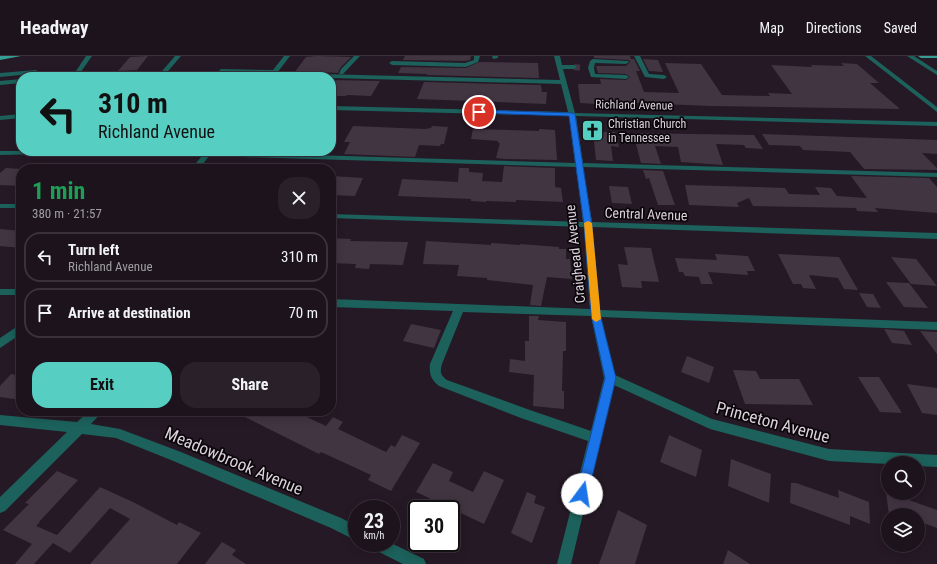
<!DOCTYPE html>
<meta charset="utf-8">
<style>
:root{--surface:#1c131c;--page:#292029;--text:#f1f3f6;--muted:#a09ea3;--line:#3a323b;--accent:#57cec2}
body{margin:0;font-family:"Roboto Condensed",sans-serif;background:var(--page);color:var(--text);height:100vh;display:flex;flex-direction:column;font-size:15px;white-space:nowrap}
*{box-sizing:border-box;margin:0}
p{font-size:13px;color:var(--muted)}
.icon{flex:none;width:22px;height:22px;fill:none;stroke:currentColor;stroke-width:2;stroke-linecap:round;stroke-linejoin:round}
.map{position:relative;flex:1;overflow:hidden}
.drawer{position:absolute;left:16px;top:108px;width:320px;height:252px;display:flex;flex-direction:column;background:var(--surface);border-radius:16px;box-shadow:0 2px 10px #0003,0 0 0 1px var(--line)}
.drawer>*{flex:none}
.guide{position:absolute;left:16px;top:16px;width:320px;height:84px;border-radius:16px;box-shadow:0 2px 10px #0003,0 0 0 1px var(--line);background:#57cec2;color:#111;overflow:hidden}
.controls{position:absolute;left:881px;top:400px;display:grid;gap:8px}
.controls a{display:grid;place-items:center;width:44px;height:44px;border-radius:50%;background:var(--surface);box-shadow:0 2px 10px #0003,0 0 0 1px var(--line);font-size:20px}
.speed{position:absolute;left:348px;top:444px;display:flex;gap:8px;font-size:20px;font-weight:700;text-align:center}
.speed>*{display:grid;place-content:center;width:52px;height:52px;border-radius:50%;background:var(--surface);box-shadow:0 2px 10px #0003,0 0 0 1px var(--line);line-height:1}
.speed small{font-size:10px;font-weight:400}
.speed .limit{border:2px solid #111;border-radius:6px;background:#fff;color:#111}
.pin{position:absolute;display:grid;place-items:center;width:34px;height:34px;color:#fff;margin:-17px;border:2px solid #fff;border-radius:50%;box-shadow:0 1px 4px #0007}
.me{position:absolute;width:44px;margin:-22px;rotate:14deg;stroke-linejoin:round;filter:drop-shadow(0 0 3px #0008)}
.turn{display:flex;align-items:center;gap:14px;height:84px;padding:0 16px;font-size:18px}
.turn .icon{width:52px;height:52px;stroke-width:2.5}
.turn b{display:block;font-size:28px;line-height:34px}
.round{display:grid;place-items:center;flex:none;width:42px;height:42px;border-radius:16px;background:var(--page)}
.headline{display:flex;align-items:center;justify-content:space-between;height:68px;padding:0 16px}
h1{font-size:24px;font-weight:700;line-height:30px;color:#1e9e55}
.button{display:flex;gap:8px;margin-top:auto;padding:8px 16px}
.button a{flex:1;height:46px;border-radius:16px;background:var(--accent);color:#111;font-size:16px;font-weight:700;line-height:46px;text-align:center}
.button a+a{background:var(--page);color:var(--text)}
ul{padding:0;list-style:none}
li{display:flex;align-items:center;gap:12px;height:50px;margin:0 8px 6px;padding:0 8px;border:2px solid var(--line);border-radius:16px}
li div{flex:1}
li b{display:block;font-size:15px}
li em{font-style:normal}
header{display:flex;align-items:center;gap:24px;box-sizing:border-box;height:56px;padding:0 20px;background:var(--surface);border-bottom:1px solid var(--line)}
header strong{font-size:19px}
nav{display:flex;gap:22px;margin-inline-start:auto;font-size:14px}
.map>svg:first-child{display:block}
.building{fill:#423542}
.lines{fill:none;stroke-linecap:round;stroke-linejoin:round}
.minor-tunnel{stroke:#403540;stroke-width:6;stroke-dasharray:6 3;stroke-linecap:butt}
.minor{fill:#1c615b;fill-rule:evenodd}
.major{fill:#369f95;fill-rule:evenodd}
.route{fill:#1a73e8;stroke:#114b97}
.slow{fill:#f59e0b}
.labels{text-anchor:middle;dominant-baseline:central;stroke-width:3.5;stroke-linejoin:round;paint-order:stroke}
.far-street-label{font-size:12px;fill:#dbd2da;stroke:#0b060b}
.far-poi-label{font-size:12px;fill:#dbd2da;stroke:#0b060b;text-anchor:start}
.street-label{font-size:14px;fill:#dbd2da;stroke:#0b060b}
.near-street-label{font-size:17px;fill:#dbd2da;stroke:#0b060b}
</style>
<header>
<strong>Headway</strong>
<nav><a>Map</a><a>Directions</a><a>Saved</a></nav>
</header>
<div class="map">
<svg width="937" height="508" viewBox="0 0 937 508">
<rect width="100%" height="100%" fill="#251925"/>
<path class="building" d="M148 0 137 14 118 15 130 1Z
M317 0 351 1 340 12 338 17 320 16 316 19V21H303L305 18 294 17 306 1Z
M405 0H471L470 4 465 5 403 4Z
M594 0H630L631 3H634L640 15H636L644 36 679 37 665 7 701 8 722 39 770 40 768 37 792 38 771 9 812 11 811 9 844 10 841 7 857 8 879 27H870L900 53 710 50 615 46H596V48L580 47 578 28H601L600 23 626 24 630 21 626 18 598 17 596 10H626L630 6 629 4 594 2Z
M643 3 658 4 663 16 649 15Z
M479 6 538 7 539 22 427 19V18L398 17 401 11 466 12Z
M331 24 380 25 371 40 347 39 346 40H331Z
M424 26 541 29 542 36H547L546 48 417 43Z
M353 70 425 73 431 72 432 70 448 71 444 88H441L440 90 419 89 415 101 344 98 350 86H344Z
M473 73 539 75V73L555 74 557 104 505 103 496 102 500 87H498V85L471 83Z
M593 76H615L619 91 611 90 613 105 596 104Z
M633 77 754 79 763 93 746 92 744 89 716 88 723 109 681 106 678 91 655 90 661 108 641 107Z
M762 78 937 84V98L922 97 937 112V114L864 113 850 96 803 94 800 90 769 89Z
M504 110 555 112V131L561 132 563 146 516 144V146L486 145V146L471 145V143L398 140 402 123 458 126 459 112H469V116L483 117 482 125 502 126Z
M6 112 21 113V130L0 129V117Z
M643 114 663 115 675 149H658L649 122 646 123Z
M331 120 363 122 355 140 331 139Z
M851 120 929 122 937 131V157L875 152 878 156 857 155 856 152 753 150 749 142 737 147 739 151 689 149 685 129 785 132 789 138 820 139 815 131 831 132 837 140 867 142Z
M609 130 628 131 632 148 612 147Z
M0 173 21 175V192L0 190Z
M331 182 351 183 350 185 408 186 403 209 370 208 369 213 355 212 356 208 331 207Z
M426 185 491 189V187L520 189V188L559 191V193H566V203H570L572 223 547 221 541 250 530 249 533 229 487 224V222L457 220 459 209 423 208Z
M624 191 651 192 659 226 641 225 642 232 622 231 618 208 628 209Z
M715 198 748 200 755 215H747L748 219 708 216 713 228H701L699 221 685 220 683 216H679L675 202 717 204Z
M778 198 839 201 858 234 844 233 838 222 809 219 816 233 803 232 801 228H793Z
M891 201 916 203 937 230 911 228Z
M886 226 909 227 928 252 904 251Z
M859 237 873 238 881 252 867 251Z
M529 260H539L538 264 566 266V295H563L562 335H564V353L533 350 534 319 509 316 510 303 525 305V285H529Z
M411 268 441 274 434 292 403 285Z
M884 273 904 275 912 289 892 287Z
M920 275 937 276V298Z
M687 300 714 311 709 327 681 316Z
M733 314 756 315 760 323H799L813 349 745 348Z
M11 318 21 320V344L0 341V330Z
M858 321H879L902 357 880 356Z
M907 328 937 332V359L922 357Z
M233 355H294L326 370 333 361 343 366 338 373 386 396 391 389 395 391 402 379 420 387 391 435 368 424 371 419 321 396 319 398Z
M669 379 702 394 696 421 660 406Z
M731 403 771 418 769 447 728 430Z
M433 407 453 416 449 425 473 436 484 415 504 424 484 468 416 436Z
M57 415 78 424 39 466H40L36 470 57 479 100 431 133 446 177 469 179 466 201 477 177 508H90L130 463 110 452 70 497 53 487 34 508H15L32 488 3 474 29 448 25 447Z
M791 427H796L839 442 838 434 869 446 870 468 850 460V469L790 447Z
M527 436 536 440 534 447 545 451 532 487 511 477Z
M886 436 937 454V472L918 465V459H889Z
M618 454 647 469 635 508H599Z
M222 486 236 494 232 499 246 508H205Z
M728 494 750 508H723Z"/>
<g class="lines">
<path class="minor-tunnel" d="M574 11 582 12"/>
<path class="minor" d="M86 0H92L78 20 66 21 74 18Z
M175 0H181L163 21H157Z
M284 0H290L274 21H268L271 18 222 17 218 21H212L221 13 273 14Z
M354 0H360L343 18H339L341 13Z
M474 0H480L478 6 466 11 392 9 389 7 392 5 465 7 474 4Z
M492 0H498V2L493 3Z
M554 0H560L562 9H574L577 11 574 13H563L575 57 937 66V70L576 60 583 107 937 117V121L583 111 592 166 937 177V183L592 171 600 254 937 266V274L601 261 615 319 712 363 829 393 937 399V411L918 410V407L888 408 829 405 710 373 614 329 571 508H557L588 385 521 362 439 330C431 324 429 318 430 308L453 255 331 251V243L590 253 584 171 331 162V158L583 166 576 111 209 100 199 113H191L202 100 155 97 152 95H213V96L575 107 569 60 331 54V50L568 56 561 28 331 22 317 20 320 18 560 24ZM463 256 591 260 604 322 591 375 527 353 447 324C440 319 440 316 442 308Z
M634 0H640L649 18 664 19 667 21 664 23 645 21Z
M865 0H871L937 51V56Z
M907 0H914L937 15V19Z
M593 3 628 5 629 6 626 8 595 7 594 12 595 18 626 19 629 21 626 23 591 21 588 12 590 5Z
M36 14 39 16 35 21H29L31 18 0 21V17Z
M21 23V27L0 29V25Z
M21 58V62L0 64V60Z
M0 95H95L92 97 0 99Z
M0 148H21V152H0Z
M0 233H21V239H0Z
M21 268V278L0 292V282Z
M89 355H103L91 368 120 373 181 396 341 462 357 470V485L331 472 171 404 116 382 82 378 5 455 0 457V441L67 376 0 369V359L77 366Z
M369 487H391L424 503 426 508H403L371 492Z"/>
<path class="major" d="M0 0H21L0 4Z
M918 0H937V2H921Z"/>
</g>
<path class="route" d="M479 54 572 57 575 58 592 169 600 258 616 322 588 438 586 442 582 444 577 442 576 438 605 322 591 258 584 169 569 60 477 57V55Z"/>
<path class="slow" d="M588 165 592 167 601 263 596 266 592 263 584 167Z"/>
<defs>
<symbol id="church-square" viewBox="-11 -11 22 22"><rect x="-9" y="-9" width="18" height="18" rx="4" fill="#57cec2" stroke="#0b060b"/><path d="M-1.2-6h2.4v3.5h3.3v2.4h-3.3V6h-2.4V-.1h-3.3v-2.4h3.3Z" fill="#111"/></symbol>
</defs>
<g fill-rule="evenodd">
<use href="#church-square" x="580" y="62" width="25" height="25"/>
</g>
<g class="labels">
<g class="far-street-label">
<text transform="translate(634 49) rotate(1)">Richland Avenue</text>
</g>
<g class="far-poi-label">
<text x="608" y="68">Christian Church<tspan x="608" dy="14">in Tennessee</tspan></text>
</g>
<g class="street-label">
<text transform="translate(646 158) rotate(2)">Central Avenue</text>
<text transform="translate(575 198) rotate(-96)">Craighead Avenue</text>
</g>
<g class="near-street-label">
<text transform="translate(773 366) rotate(15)">Princeton Avenue</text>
<text transform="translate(234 405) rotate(23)">Meadowbrook Avenue</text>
</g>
</g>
</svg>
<div class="controls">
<a><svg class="icon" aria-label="search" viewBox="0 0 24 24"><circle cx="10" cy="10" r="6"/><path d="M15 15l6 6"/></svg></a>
<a><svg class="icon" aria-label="layers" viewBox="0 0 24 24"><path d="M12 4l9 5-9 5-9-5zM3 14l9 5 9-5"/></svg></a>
</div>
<div class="speed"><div>23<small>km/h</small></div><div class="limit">30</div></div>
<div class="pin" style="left:479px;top:56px;background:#d93025"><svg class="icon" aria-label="arrive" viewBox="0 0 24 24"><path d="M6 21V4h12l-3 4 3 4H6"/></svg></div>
<svg class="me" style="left:582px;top:438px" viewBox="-20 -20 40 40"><circle r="19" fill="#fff"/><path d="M0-13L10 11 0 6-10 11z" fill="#1a73e8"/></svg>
<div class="guide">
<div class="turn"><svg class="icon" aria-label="left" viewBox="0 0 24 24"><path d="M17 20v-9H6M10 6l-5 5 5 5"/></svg><div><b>310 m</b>Richland Avenue</div></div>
</div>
<section class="drawer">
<div class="headline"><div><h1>1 min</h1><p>380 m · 21:57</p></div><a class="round"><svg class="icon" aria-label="close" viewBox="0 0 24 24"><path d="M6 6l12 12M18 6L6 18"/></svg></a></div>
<ul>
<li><svg class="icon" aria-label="left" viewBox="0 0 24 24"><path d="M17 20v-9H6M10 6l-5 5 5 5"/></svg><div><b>Turn left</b><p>Richland Avenue</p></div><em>310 m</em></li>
<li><svg class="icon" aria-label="arrive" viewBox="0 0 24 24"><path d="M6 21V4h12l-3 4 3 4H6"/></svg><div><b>Arrive at destination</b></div><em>70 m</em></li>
</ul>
<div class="button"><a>Exit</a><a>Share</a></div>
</section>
</div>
